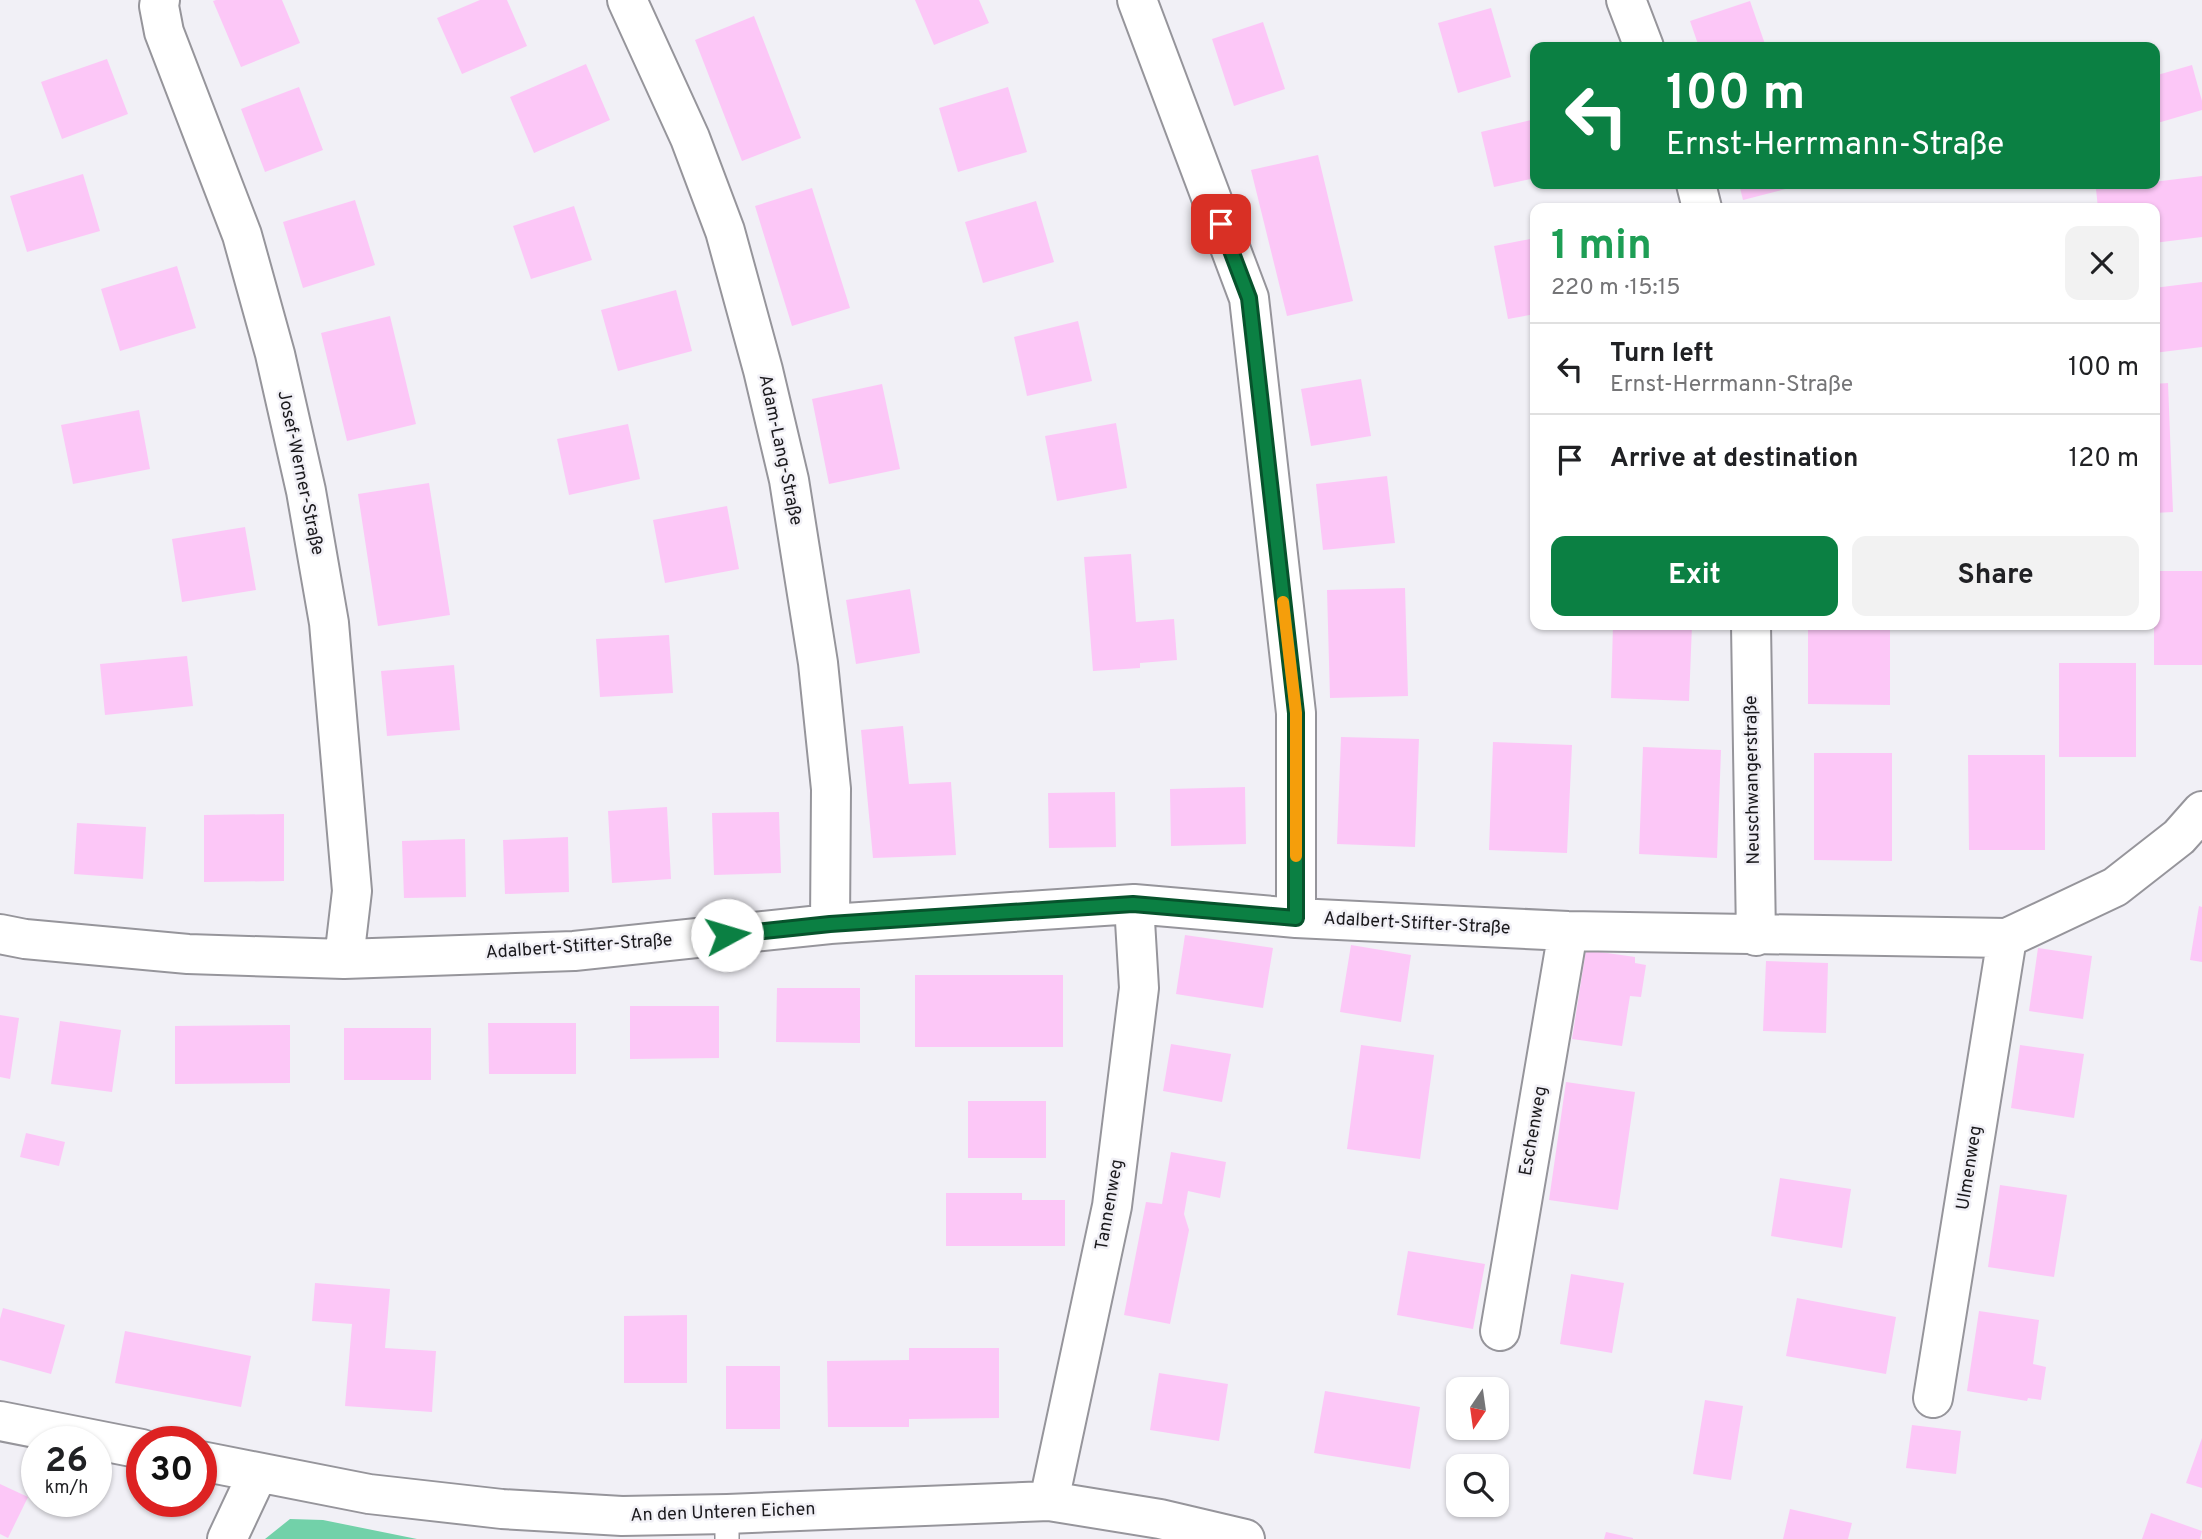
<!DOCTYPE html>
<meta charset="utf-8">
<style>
:root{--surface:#fff;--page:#f2f2f2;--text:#202124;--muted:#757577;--line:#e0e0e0;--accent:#0b8043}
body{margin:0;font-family:Overpass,sans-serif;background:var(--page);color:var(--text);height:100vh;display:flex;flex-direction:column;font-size:26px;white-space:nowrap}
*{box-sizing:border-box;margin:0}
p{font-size:23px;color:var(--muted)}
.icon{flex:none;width:38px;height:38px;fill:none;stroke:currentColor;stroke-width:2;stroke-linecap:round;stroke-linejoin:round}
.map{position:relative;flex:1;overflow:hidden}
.sheet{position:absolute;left:1530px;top:203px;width:630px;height:427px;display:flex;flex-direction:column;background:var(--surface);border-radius:14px;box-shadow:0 2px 5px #0004}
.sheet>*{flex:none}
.top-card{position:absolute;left:1530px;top:42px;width:630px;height:147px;border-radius:14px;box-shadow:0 2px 5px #0004;background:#0b8043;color:#fff;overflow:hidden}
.needle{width:46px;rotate:193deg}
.fabs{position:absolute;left:1446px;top:1377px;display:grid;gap:14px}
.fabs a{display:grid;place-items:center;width:63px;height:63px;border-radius:14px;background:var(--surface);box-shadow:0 2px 5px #0004;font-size:35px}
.speed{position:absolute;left:21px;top:1426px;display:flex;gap:14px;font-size:35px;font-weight:700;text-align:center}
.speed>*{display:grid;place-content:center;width:91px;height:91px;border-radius:50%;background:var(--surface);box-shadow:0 2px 5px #0004;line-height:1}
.speed small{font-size:18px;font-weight:400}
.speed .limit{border:10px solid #d22;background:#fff;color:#111}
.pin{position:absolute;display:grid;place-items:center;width:60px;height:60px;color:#fff;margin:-30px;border-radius:14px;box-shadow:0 4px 10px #0006}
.me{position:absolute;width:77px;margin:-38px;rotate:84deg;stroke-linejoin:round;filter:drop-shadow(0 0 5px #0008)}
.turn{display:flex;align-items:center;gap:24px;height:147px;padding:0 21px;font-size:32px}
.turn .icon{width:91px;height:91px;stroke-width:2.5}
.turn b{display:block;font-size:49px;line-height:60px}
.round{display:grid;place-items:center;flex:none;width:74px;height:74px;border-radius:14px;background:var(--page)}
.summary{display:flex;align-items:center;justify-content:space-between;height:119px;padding:0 21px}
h1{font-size:42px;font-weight:700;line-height:52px;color:#1e9e55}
.primary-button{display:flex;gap:14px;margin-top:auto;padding:14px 21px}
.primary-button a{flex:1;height:80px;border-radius:14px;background:var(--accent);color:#fff;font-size:28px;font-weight:700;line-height:80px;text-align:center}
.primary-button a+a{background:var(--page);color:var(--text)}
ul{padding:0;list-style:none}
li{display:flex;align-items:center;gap:21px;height:91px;padding:0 21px;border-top:2px solid var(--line)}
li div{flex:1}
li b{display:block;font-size:26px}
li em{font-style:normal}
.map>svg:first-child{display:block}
.forest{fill:#72d1a9}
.building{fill:#fcc7f7}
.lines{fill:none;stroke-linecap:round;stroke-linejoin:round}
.lane-casing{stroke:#96959b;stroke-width:26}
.street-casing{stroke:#96959b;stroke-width:42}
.lane{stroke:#fff;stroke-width:23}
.street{stroke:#fff;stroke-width:38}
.route-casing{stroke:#07532c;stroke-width:18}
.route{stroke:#0b8043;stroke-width:12}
.slow{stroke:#f59e0b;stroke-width:12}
.labels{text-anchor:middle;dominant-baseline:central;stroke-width:5;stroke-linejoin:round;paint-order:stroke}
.street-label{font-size:18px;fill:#1a191c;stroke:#f1f0f6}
</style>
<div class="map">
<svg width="2202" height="1539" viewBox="0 0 2202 1539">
<rect width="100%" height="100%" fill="#f1f0f6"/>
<path class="forest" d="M290 1519 323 1520 417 1539H265Z"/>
<path class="building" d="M216 0H282L300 43 241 67 213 1Z
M480 0H507L527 46 462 74 437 18Z
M915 0H979L989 23 934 45Z
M1750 1 1766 47H1699L1690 21Z
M1491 8 1511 77 1458 93 1438 23Z
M754 16 801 138 742 161 695 40Z
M1263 22 1285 89 1234 106 1212 39Z
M107 59 128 114 62 139 41 82Z
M586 64 610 120 534 153 510 97Z
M2192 65 2202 101V110L2154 124V76Z
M299 87 323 150 265 172 241 109Z
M1008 87 1027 152 958 172 939 108Z
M1535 119V178L1494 187 1481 132Z
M1318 155 1353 301 1287 316 1251 170Z
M83 174 100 231 27 252 10 196Z
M2202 176V237L2154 243V208H2098L2096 189Z
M1739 184H1792L1793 187 1743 200Z
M812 188 850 308 792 326 755 206Z
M355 200 375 265 303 288 283 222Z
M1036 201 1054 262 983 283 965 222Z
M574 206 592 260 531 279 513 226Z
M1535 238V314L1508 319 1494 246Z
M177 266 196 328 120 351 101 289Z
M2202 282V347L2154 353V288Z
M676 290 692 351 618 371 601 310Z
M390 316 416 424 347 441 321 333Z
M1078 321 1092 381 1027 396 1014 337Z
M1361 379 1371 436 1311 446 1301 389Z
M2168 383 2173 512 2154 513V384Z
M882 384 900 469 829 484 812 399Z
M139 410 150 469 73 484 61 425Z
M1116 423 1127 488 1057 501 1045 436Z
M628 424 640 479 569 495 557 439Z
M1387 476 1395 543 1323 550 1316 484Z
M429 483 450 615 378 626 358 494Z
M727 506 739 569 665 583 653 520Z
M245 527 256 590 182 602 172 539Z
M1131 554 1136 622 1174 619 1177 660 1140 663V668L1093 671 1084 557Z
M2154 571H2202V665H2154Z
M1405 588 1408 696 1330 698 1327 590Z
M910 589 920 653 856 664 846 600Z
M1613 625H1692L1689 701 1611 698Z
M1808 625H1890V705L1808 704Z
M669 635 673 693 600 697 596 639Z
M187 656 193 706 105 715 100 664Z
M2059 663H2136V757H2059Z
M454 665 460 730 387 736 381 671Z
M903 726 909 784 951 782 956 855 873 858 861 730Z
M1341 737 1419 739 1415 847 1337 844Z
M1493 742 1572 745 1567 853 1489 850Z
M1643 747 1721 750 1717 858 1639 854Z
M1814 753H1892V861L1814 860Z
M1968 755H2045V850H1969Z
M1245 787 1246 844 1171 846 1170 789Z
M1115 792 1116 847 1049 848 1048 793Z
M667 807 671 879 612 883 608 811Z
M779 812 781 873 714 875 712 813Z
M284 814V881L204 882V815Z
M77 823 146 827 143 879 74 874Z
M568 837 569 892 505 894 503 840Z
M465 839 466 897 404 898 402 841Z
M2199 906 2202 907V962L2190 960Z
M1185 935 1273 948 1263 1008 1176 994Z
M1351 945 1411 955 1401 1022 1340 1012Z
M2038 948 2092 956 2083 1019 2029 1011Z
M1586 950 1635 957V963L1646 965 1641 997 1630 996 1622 1046 1572 1039Z
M1766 961 1828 963 1826 1033 1763 1031Z
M915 975H1063V1047H915Z
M777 988H860V1043L776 1042Z
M630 1006H719V1058L630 1059Z
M0 1015 19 1018 10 1079 0 1077Z
M60 1021 121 1030 112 1092 51 1084Z
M488 1023H576V1074H489Z
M290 1025V1083L175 1084V1026Z
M344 1028H431V1080H344Z
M1171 1044 1231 1054 1222 1102 1163 1091Z
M1361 1045 1434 1055 1420 1159 1347 1149Z
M2020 1045 2084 1054 2074 1118 2011 1108Z
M1566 1082 1635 1092 1618 1210 1549 1200Z
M968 1101H1046V1158H968Z
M26 1133 65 1142 59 1166 20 1157Z
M1171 1152 1226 1162 1220 1198 1188 1191 1184 1214 1189 1230 1170 1324 1124 1315 1146 1202 1162 1204Z
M1780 1178 1851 1189 1842 1248 1771 1236Z
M2000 1185 2067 1195 2054 1277 1988 1267Z
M946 1193H1022V1200H1065V1246H946Z
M1408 1251 1485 1264 1473 1329 1397 1315Z
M1571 1274 1624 1283 1612 1353 1560 1344Z
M315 1283 390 1289 385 1348 436 1351 432 1412 345 1406 352 1324 312 1321Z
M1797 1298 1896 1317 1886 1374 1786 1356Z
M3 1308 65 1325 51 1374 0 1360V1319Z
M1979 1311 2039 1320 2033 1364 2046 1367 2041 1400 2028 1398 2027 1401 1967 1391Z
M687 1315V1383H624V1316Z
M125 1331 251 1356 241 1407 115 1383Z
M909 1348H999V1418L909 1419V1427H828L827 1361 909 1360Z
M726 1366H780V1429H726Z
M1159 1373 1228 1384 1219 1441 1150 1430Z
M1325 1391 1420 1407 1410 1469 1314 1453Z
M1705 1400 1743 1406 1731 1480 1693 1474Z
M1912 1425 1961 1431 1956 1474 1906 1468Z
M2202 1438V1488L2186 1483Z
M0 1484 28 1497 8 1538 0 1534Z
M1790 1509 1852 1523 1848 1539H1783Z
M2151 1513 2202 1531 2200 1539H2142Z
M1606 1532 1633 1538V1539H1604Z"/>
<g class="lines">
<defs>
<path id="lane" d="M727 1539V1514"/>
<path id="street" d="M160 0 159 6 164 32 242 235 275 354 306 491 329 623 352 891 344 959
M627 0 690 138 725 231 763 370 789 480 818 663 831 789 830 924
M1137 0 1249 298 1296 713V918
M1626 0 1644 47
M1696 184 1702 208
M1751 625 1756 936
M0 934 25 939 188 954 344 959 574 951 830 924 1134 904 1296 918 1568 931 2007 938 2115 887 2179 837 2202 811
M1500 1331 1568 931
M1933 1398 2007 938
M0 1421 142 1449
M201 1461 369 1494 502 1509 622 1516 727 1514 1049 1501 1160 1519 1245 1539
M1049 1501 1112 1206 1139 988 1134 904
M227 1539 258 1473"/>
</defs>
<use href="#lane" class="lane-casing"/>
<use href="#street" class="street-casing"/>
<use href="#lane" class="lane"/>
<use href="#street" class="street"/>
</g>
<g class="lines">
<defs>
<path id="route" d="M727 935 830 924 1133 904 1296 918V713L1249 298 1221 224"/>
</defs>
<use href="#route" class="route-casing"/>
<use href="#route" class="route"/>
<path class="slow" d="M1283 602 1296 713V856"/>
</g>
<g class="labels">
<g class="street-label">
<text transform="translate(780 450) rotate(78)">Adam-Lang-Straße</text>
<text transform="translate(300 473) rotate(78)">Josef-Werner-Straße</text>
<text transform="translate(1753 780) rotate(-91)">Neuschwangerstraße</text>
<text transform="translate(1417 924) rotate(3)">Adalbert-Stifter-Straße</text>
<text transform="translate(579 947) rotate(-4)">Adalbert-Stifter-Straße</text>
<text transform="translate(1534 1131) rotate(-80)">Eschenweg</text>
<text transform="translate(1970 1168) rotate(-81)">Ulmenweg</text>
<text transform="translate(1110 1205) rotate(-80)">Tannenweg</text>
<text transform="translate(723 1513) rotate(-2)">An den Unteren Eichen</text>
</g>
</g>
</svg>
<div class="fabs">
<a><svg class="needle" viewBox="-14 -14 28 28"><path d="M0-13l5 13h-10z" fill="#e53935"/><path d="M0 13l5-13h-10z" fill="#757577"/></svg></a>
<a><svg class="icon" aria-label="search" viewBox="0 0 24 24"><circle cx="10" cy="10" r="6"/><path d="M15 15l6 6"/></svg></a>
</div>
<div class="speed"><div>26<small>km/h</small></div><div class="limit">30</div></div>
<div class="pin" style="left:1221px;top:224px;background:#d93025"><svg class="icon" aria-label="arrive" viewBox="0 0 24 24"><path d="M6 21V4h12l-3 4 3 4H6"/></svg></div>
<svg class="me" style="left:727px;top:935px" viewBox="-20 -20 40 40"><circle r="19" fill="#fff"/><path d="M0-13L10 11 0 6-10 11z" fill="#0b8043"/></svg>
<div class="top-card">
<div class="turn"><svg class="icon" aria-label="left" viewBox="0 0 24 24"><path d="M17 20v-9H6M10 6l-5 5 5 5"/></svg><div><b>100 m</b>Ernst-Herrmann-Straße</div></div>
</div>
<section class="sheet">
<div class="summary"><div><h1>1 min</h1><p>220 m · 15:15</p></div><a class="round"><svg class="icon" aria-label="close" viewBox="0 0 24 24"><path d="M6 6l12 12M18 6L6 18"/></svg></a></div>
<ul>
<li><svg class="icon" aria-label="left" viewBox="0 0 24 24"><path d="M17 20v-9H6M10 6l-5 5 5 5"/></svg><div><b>Turn left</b><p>Ernst-Herrmann-Straße</p></div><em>100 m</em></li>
<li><svg class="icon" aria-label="arrive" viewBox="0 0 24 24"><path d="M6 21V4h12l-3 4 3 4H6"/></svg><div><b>Arrive at destination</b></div><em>120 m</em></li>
</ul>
<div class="primary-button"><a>Exit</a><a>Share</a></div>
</section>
</div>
